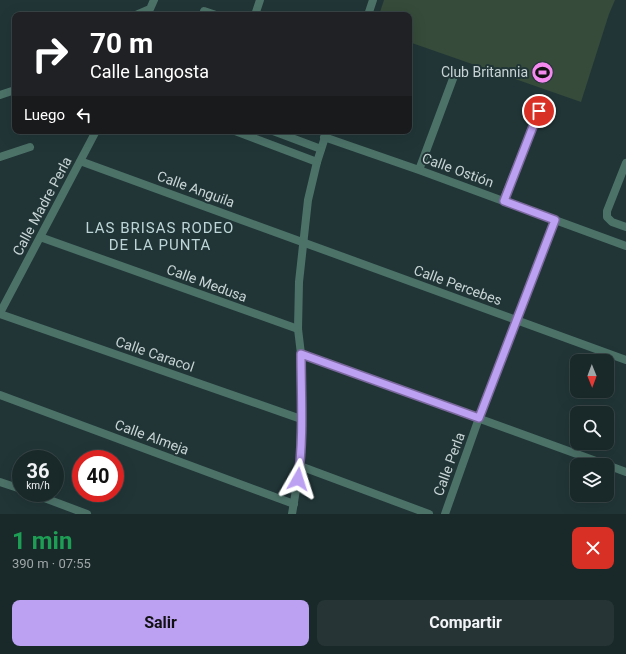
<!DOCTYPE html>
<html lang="es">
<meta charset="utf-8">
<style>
:root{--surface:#192829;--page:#263435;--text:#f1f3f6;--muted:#9fa6a8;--line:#374446;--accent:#bca0f2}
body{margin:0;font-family:Roboto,sans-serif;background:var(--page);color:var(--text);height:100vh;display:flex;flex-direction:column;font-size:15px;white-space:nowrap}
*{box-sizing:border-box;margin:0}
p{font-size:13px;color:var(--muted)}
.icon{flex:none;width:22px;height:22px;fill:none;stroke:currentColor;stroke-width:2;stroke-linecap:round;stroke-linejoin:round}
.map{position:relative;height:514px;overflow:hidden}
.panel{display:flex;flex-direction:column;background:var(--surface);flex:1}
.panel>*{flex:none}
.hud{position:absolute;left:12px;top:12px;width:400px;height:122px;border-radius:8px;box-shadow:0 4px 16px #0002,0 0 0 1px var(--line);background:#202124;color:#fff;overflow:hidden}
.needle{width:26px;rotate:179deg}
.buttons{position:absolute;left:570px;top:354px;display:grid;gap:8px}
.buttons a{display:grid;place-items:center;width:44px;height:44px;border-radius:8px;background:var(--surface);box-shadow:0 4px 16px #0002,0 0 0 1px var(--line);font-size:20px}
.speed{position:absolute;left:12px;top:450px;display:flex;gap:8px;font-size:20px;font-weight:700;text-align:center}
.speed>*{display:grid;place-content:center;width:52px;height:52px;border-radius:50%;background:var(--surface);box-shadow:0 4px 16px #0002,0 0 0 1px var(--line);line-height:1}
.speed small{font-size:10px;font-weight:400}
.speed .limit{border:6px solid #d22;background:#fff;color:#111}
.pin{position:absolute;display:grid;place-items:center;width:34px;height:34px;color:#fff;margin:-17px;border:2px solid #fff;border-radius:50%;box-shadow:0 1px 4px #0007}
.me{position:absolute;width:44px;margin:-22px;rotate:6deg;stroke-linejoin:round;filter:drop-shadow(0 0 3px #0008)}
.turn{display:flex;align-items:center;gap:14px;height:84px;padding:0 12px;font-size:18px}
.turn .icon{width:52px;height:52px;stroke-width:2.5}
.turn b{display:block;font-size:28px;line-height:34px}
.then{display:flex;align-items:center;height:38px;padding:0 12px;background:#0003;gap:8px;font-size:15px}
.round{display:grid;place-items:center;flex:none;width:42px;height:42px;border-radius:8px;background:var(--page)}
.summary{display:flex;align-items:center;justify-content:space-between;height:68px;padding:0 12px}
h1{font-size:24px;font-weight:700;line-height:30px;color:#1e9e55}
.action{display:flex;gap:8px;margin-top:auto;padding:8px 12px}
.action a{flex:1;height:46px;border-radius:8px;background:var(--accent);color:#111;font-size:16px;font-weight:700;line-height:46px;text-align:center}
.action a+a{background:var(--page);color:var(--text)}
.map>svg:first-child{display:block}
.green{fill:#364b3a}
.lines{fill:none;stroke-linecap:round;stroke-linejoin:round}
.minor{stroke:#4c7268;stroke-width:8}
.tertiary{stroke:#4c7268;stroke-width:8}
.route-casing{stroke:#7a689d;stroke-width:10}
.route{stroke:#bca0f2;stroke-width:7}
.labels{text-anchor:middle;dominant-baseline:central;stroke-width:4;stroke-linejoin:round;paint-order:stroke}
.poi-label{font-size:14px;fill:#c8d4d5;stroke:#213537;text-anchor:end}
.street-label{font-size:14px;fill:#c8d4d5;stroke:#213537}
.neighbourhood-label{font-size:15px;letter-spacing:1px;fill:#bdd5d7;stroke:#213537}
</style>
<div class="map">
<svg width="626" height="514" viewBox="0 0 626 514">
<rect width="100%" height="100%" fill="#213537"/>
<path class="green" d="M384 0H615L609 14 581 102 409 42V15H379Z"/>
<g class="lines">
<path class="minor" d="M204 11 216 15
M136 15 150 9 154 0
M255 15 260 0
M0 95 15 90
M235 131 317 162
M273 131 321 149
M324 137 419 170 626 246
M0 157 30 147
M80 161 626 360
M626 163 607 211V217L612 222 626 227
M419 170 454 76
M503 201 539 111
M40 237 298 329
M0 313 96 131
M0 314 301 419
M301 354 607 465
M0 395 294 504
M607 465 626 472
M300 466 429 514
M0 482 21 489
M31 493 87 514
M445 514 479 418 555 220"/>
<path class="tertiary" d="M368 15 373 0
M292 514 300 466 301 419V354L298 329 299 282 308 200 317 162 327 131"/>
</g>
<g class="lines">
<defs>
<path id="route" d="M298 479C304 438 301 395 301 354L479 418 555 220 504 201 539 111"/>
</defs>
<use href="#route" class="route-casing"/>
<use href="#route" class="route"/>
</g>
<defs>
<symbol id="stadium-disc" viewBox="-11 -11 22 22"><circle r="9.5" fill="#f589ef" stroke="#213537"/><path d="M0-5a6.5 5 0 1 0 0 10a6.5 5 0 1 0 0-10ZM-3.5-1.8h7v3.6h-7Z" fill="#111"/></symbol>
</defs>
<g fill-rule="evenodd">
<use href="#stadium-disc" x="530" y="60" width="25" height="25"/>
</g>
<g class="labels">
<g class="poi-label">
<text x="528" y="72">Club Britannia</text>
</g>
<g class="street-label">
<text transform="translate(458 170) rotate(20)">Calle Ostión</text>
<text transform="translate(196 189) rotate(20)">Calle Anguila</text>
<text transform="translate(42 206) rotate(-62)">Calle Madre Perla</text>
<text transform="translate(207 283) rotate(20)">Calle Medusa</text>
<text transform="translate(458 285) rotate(20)">Calle Percebes</text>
<text transform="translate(155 354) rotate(19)">Calle Caracol</text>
<text transform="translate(152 437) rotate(20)">Calle Almeja</text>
<text transform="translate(449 464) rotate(-70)">Calle Perla</text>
</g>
<g class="neighbourhood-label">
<text x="160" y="228">LAS BRISAS RODEO<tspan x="160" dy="17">DE LA PUNTA</tspan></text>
</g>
</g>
</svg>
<div class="buttons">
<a><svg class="needle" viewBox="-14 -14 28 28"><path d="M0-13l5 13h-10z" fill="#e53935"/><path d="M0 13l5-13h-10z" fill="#9fa6a8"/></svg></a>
<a><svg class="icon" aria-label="search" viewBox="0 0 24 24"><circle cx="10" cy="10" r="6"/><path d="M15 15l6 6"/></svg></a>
<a><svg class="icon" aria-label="layers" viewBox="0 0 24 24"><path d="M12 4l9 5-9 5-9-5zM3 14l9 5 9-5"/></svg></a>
</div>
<div class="speed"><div>36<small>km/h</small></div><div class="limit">40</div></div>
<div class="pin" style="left:539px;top:111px;background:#d93025"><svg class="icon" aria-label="arrive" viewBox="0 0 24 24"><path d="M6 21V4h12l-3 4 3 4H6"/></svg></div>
<svg class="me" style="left:298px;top:479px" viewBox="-20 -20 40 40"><path d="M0-17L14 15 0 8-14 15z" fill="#bca0f2" stroke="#fff" stroke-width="4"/></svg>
<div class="hud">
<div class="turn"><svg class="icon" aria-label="right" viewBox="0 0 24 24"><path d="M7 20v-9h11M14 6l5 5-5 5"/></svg><div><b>70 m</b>Calle Langosta</div></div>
<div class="then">Luego<svg class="icon" aria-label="left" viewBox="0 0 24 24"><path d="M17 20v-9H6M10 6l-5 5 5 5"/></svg></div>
</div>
</div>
<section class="panel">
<div class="summary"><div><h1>1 min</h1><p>390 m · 07:55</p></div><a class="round" style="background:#d93025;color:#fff"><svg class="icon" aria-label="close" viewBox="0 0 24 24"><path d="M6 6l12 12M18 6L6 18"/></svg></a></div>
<div class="action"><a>Salir</a><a>Compartir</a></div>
</section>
